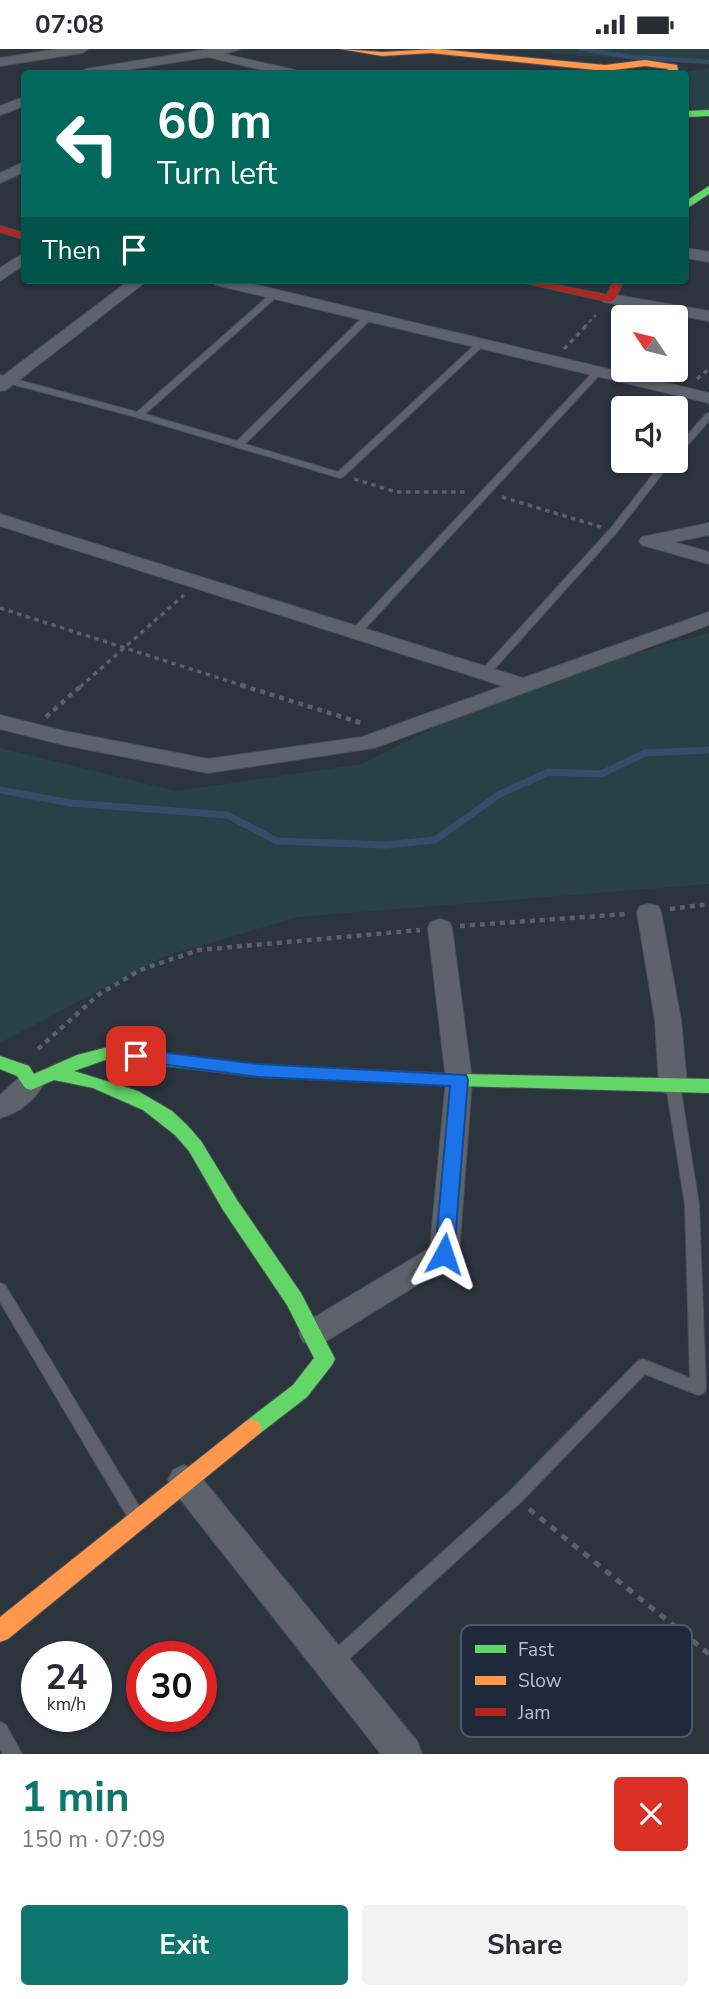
<!DOCTYPE html>
<meta charset="utf-8">
<style>
:root{--surface:#fff;--page:#f2f2f3;--text:#2b2b33;--muted:#7c7c81;--accent:#0f766e}
body{margin:0;font-family:"Nunito Sans",sans-serif;background:var(--page);color:var(--text);height:100vh;display:flex;flex-direction:column;font-size:26px;white-space:nowrap}
*{box-sizing:border-box;margin:0}
p{font-size:23px;color:var(--muted)}
.icon{flex:none;width:38px;height:38px;fill:none;stroke:currentColor;stroke-width:2;stroke-linecap:round;stroke-linejoin:round}
.map{position:relative;height:1705px;overflow:hidden}
.panel{display:flex;flex-direction:column;background:var(--surface);flex:1}
.panel>*{flex:none}
.hud{position:absolute;left:21px;top:21px;width:668px;height:214px;border-radius:7px;box-shadow:0 2px 5px #0004;background:#00695c;color:#fff;overflow:hidden}
.needle{width:46px;rotate:305deg}
.tools{position:absolute;left:611px;top:256px;display:grid;gap:14px}
.tools a{display:grid;place-items:center;width:77px;height:77px;border-radius:7px;background:var(--surface);box-shadow:0 2px 5px #0004;font-size:35px}
.speed{position:absolute;left:21px;top:1592px;display:flex;gap:14px;font-size:35px;font-weight:700;text-align:center}
.speed>*{display:grid;place-content:center;width:91px;height:91px;border-radius:50%;background:var(--surface);box-shadow:0 2px 5px #0004;line-height:1}
.speed small{font-size:18px;font-weight:400}
.speed .limit{border:10px solid #d22;background:#fff;color:#111}
.pin{position:absolute;display:grid;place-items:center;width:60px;height:60px;color:#fff;margin:-30px;border-radius:14px;box-shadow:0 4px 10px #0006}
.me{position:absolute;width:77px;margin:-38px;rotate:5deg;stroke-linejoin:round;filter:drop-shadow(0 0 5px #0008)}
.turn{display:flex;align-items:center;gap:24px;height:147px;padding:0 21px;font-size:32px}
.turn .icon{width:91px;height:91px;stroke-width:2.5}
.turn b{display:block;font-size:49px;line-height:60px}
.then{display:flex;align-items:center;height:66px;padding:0 21px;background:#0003;gap:14px;font-size:26px}
.round{display:grid;place-items:center;flex:none;width:74px;height:74px;border-radius:7px;background:var(--page)}
.headline{display:flex;align-items:center;justify-content:space-between;height:119px;padding:0 21px}
h1{font-size:42px;font-weight:700;line-height:52px;color:var(--accent)}
.primary-button{display:flex;gap:14px;margin-top:auto;padding:14px 21px}
.primary-button a{flex:1;height:80px;border-radius:7px;background:var(--accent);color:#fff;font-size:28px;font-weight:700;line-height:80px;text-align:center}
.primary-button a+a{background:var(--page);color:var(--text)}
.status{display:flex;justify-content:space-between;align-items:center;height:49px;padding:0 35px;background:var(--surface);direction:ltr}
.status svg{height:19px;fill:currentColor}
.map>svg:first-child{display:block}
.green{fill:#284146}
.lines{fill:none;stroke-linecap:round;stroke-linejoin:round}
.stream-far1{stroke:#354c6b;stroke-width:4.5}
.stream{stroke:#354c6b;stroke-width:7}
.lane-casing{stroke:#4b5058;stroke-width:2}
.street-casing{stroke:#4b5058;stroke-width:2}
.fast-casing{stroke:#4b5058;stroke-width:2}
.slow-casing{stroke:#4b5058;stroke-width:2}
.jam-casing{stroke:#4b5058;stroke-width:2}
.path-far3{stroke:#5a6168;stroke-width:2.5;stroke-dasharray:3.5 3.5;stroke-linecap:butt}
.path-far2{stroke:#5a6168;stroke-width:3.5;stroke-dasharray:4.5 4.5;stroke-linecap:butt}
.path-far1{stroke:#5a6168;stroke-width:4.5;stroke-dasharray:5 5;stroke-linecap:butt}
.path{stroke:#5a6168;stroke-width:5;stroke-dasharray:7 7;stroke-linecap:butt}
.lane{fill:#5d626b;fill-rule:evenodd}
.street{fill:#5d626b;fill-rule:evenodd}
.fast{fill:#63d668;fill-rule:evenodd}
.slow{fill:#ff974d;fill-rule:evenodd}
.jam{fill:#b3261e;fill-rule:evenodd}
.route{fill:#1a73e8;stroke:#114b97;stroke-width:2}
.key{fill:#1e2a3b;stroke:#4c5767;stroke-width:2}
.key-label{font-size:19px;fill:#b7c0ce}
</style>
<div class="status"><b>07:08</b><svg viewBox="0 0 49 12"><path d="M0 12V9h3v3zM5 12V6h3v6zM10 12V3h3v9zM15 12V0h3v12zM26 1h20v11H26zM47 4h2v5h-2z"/></svg></div>
<div class="map">
<svg width="709" height="1705" viewBox="0 0 709 1705">
<rect width="100%" height="100%" fill="#2c343e"/>
<path class="green" d="M521 0H709V13L580 7Z
M709 19V60H686V24H677Z
M709 584V835L298 868 163 908 0 994V699L176 742 362 715 436 678 583 618Z"/>
<g class="lines">
<path class="stream-far1" d="M581 0 631 8 709 13"/>
<path class="stream" d="M0 741 71 754 227 766 277 792 386 796 435 791 500 745 549 723 601 725 645 704 709 701"/>
<defs>
<path id="lane" d="M274 242 281 244 145 365 237 392 366 265H372V269L245 395 338 423 479 292 486 294 343 428 340 429 136 368 0 332V326L137 363Z
M596 320 603 322 360 585H352V581Z
M709 364V372L679 406 676 407V399L706 365Z
M664 411H673L617 483 489 626H481L480 624 481 622 611 479Z
M673 1031 678 1032 680 1036 699 1156 706 1339 704 1344 698 1346 645 1325 521 1453 338 1620 332 1622 326 1620 323 1614 326 1608 509 1443 638 1312 643 1310 690 1329 685 1156 666 1036 668 1032Z
M0 1234 5 1236 139 1457 141 1462 139 1467 133 1470 127 1467 0 1253Z
M0 1673 6 1676 22 1705H3L0 1700Z"/>
<path id="street" d="M58 0H88L82 4 0 17V9Z
M210 0H240L224 5 295 21 297 24H275L208 8 107 24H79L86 20Z
M24 48V57L0 66V57Z
M24 113V123L0 134V124Z
M686 199 709 203V213L686 209Z
M24 204V216L0 232V219Z
M130 231H148L6 341 0 342V329Z
M208 231H236L709 344V354L216 236Z
M610 245 709 262V272L604 253 602 250Z
M0 465 523 629 709 563V576L374 699 208 724 64 696 0 680V666L64 682 208 710 362 688 503 637 0 477Z
M709 474V486L674 493 709 503V515L642 496 639 492 642 488Z
M649 855 658 857 661 863 681 971 687 1036 683 1043 673 1046 663 1043 659 1036 655 971 637 863 640 857Z
M440 870 449 873 452 879 472 1031 459 1205 454 1213 325 1293 314 1297 303 1293 299 1284 303 1275 430 1199 446 1031 428 879 431 873Z
M31 1024 41 1027 44 1034C35 1051 19 1064 0 1069V1046L21 1027Z
M184 1416 195 1421 417 1692 422 1705H381L173 1441 168 1431 173 1421Z"/>
<path id="fast" d="M709 61V67L686 68V62Z
M709 137V145L686 160V152Z
M108 998 259 1016 459 1025 709 1030V1044L459 1037 259 1028 108 1010 74 1022 138 1042 172 1062 187 1076 201 1092 237 1151 301 1244 332 1304 335 1310 332 1316 307 1348 259 1385 252 1388 245 1385 242 1379 245 1373 293 1336 314 1309 287 1256 223 1161 189 1102 175 1086 143 1061 93 1039 54 1031 31 1041 25 1039 17 1027 0 1020V1007L29 1017 34 1025 77 1006Z"/>
<path id="slow" d="M341 0 382 3 438 0 605 16 645 11 677 16 678 21 671 24H660L669 20 645 17 605 22 431 4 382 7Z
M252 1370 259 1373 262 1379 259 1385 8 1590 0 1593V1568L245 1373Z"/>
<path id="jam" d="M0 177 24 184V190L0 183Z
M512 231H532L607 246 614 231H624L615 250 610 253Z"/>
</defs>
<use href="#lane" class="lane-casing"/>
<use href="#street" class="street-casing"/>
<use href="#fast" class="fast-casing"/>
<use href="#slow" class="slow-casing"/>
<use href="#jam" class="jam-casing"/>
<path class="path-far3" d="M584 278 596 266"/>
<path class="path-far2" d="M564 300 586 277
M697 330 709 320
M354 430 396 443H466
M502 448 601 478
M0 559 247 638
M80 638 184 546"/>
<path class="path-far1" d="M241 636 364 675
M46 668 82 636
M670 860 709 855
M460 877 626 865
M38 1000 98 946 140 921 199 901 420 881"/>
<path class="path" d="M529 1460 709 1605"/>
<use href="#lane" class="lane"/>
<use href="#street" class="street"/>
<use href="#fast" class="fast"/>
<use href="#slow" class="slow"/>
<use href="#jam" class="jam"/>
</g>
<path class="route" d="M136 1000 258 1015 466 1026 468 1031 454 1205 451 1210 444 1213 437 1210 435 1205 450 1037 258 1028 130 1011 127 1007 130 1002Z"/>
<rect x="461" y="1576" width="231" height="112" rx="10" class="key"/>
<rect x="475" y="1596" width="31" height="8" fill="#63d668"/>
<rect x="475" y="1627" width="31" height="9" fill="#ff974d"/>
<rect x="475" y="1659" width="31" height="8" fill="#b3261e"/>
<g class="key-label">
<text x="518" y="1607">Fast</text>
<text x="518" y="1638">Slow</text>
<text x="518" y="1670">Jam</text>
</g>
</svg>
<div class="tools">
<a><svg class="needle" viewBox="-14 -14 28 28"><path d="M0-13l5 13h-10z" fill="#e53935"/><path d="M0 13l5-13h-10z" fill="#7c7c81"/></svg></a>
<a><svg class="icon" aria-label="sound" viewBox="0 0 24 24"><path d="M4 9h4l5-4v14l-5-4H4zM17 9q2 3 0 6"/></svg></a>
</div>
<div class="speed"><div>24<small>km/h</small></div><div class="limit">30</div></div>
<div class="pin" style="left:136px;top:1007px;background:#d93025"><svg class="icon" aria-label="arrive" viewBox="0 0 24 24"><path d="M6 21V4h12l-3 4 3 4H6"/></svg></div>
<svg class="me" style="left:444px;top:1205px" viewBox="-20 -20 40 40"><path d="M0-17L14 15 0 8-14 15z" fill="#1a73e8" stroke="#fff" stroke-width="4"/></svg>
<div class="hud">
<div class="turn"><svg class="icon" aria-label="left" viewBox="0 0 24 24"><path d="M17 20v-9H6M10 6l-5 5 5 5"/></svg><div><b>60 m</b>Turn left</div></div>
<div class="then">Then<svg class="icon" aria-label="arrive" viewBox="0 0 24 24"><path d="M6 21V4h12l-3 4 3 4H6"/></svg></div>
</div>
</div>
<section class="panel">
<div class="headline"><div><h1>1 min</h1><p>150 m · 07:09</p></div><a class="round" style="background:#d93025;color:#fff"><svg class="icon" aria-label="close" viewBox="0 0 24 24"><path d="M6 6l12 12M18 6L6 18"/></svg></a></div>
<div class="primary-button"><a>Exit</a><a>Share</a></div>
</section>
